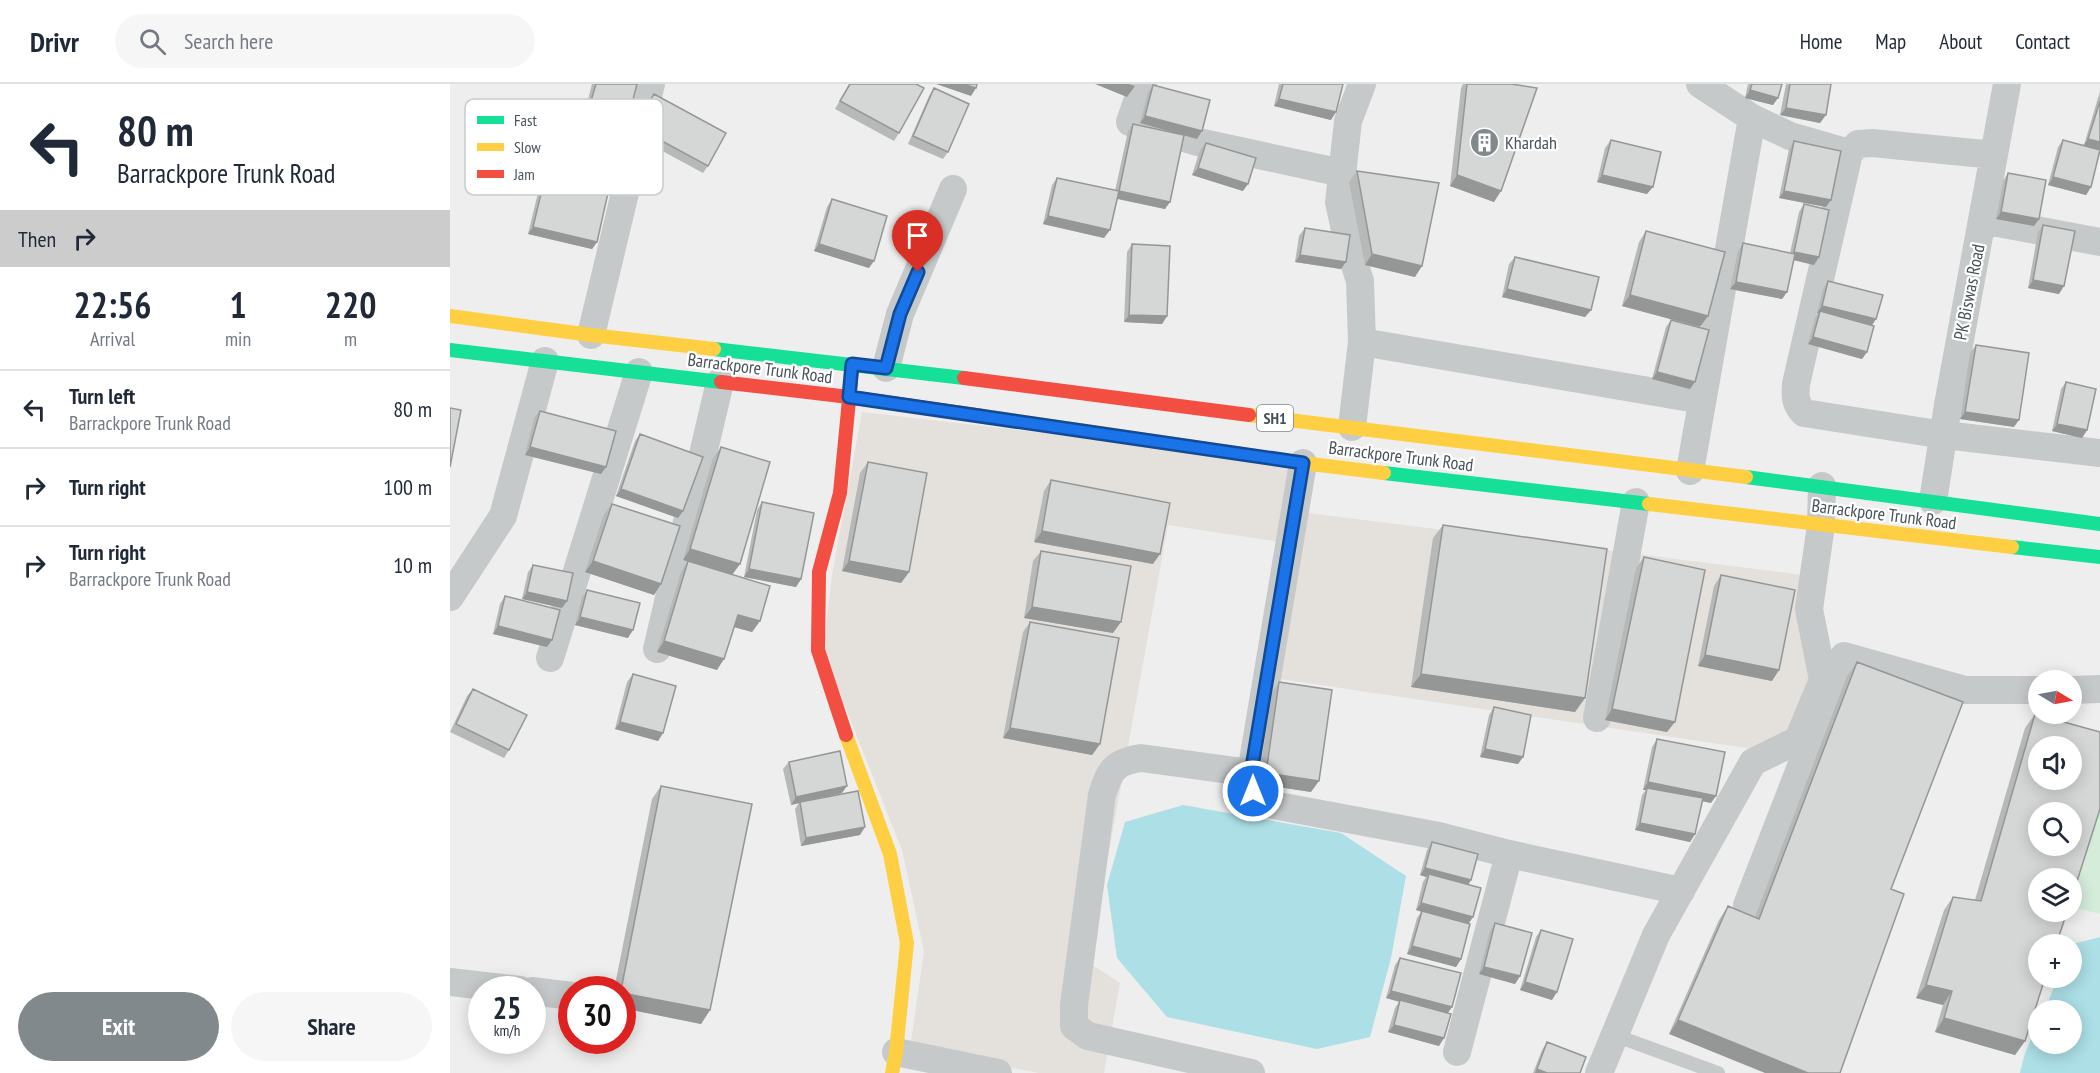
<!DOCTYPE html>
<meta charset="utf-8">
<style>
:root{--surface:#fff;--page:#f6f6f7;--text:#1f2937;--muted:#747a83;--line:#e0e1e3;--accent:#82898d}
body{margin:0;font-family:"PT Sans Narrow",sans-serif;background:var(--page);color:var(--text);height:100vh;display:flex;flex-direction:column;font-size:22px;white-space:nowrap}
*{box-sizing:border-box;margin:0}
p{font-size:20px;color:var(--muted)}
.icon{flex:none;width:33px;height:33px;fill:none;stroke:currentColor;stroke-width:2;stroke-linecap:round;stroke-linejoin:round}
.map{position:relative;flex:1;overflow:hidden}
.drawer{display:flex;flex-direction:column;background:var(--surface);width:450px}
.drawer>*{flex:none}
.top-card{background:#fff;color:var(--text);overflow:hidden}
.needle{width:39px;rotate:100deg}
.fabs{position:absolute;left:1578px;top:586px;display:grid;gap:12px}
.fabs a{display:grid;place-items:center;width:54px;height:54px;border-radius:50%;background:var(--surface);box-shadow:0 3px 15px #0003;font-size:30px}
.speed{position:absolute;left:18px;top:892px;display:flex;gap:12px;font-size:30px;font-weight:700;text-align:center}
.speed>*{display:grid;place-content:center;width:78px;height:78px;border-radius:50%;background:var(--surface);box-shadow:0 3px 15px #0003;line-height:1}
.speed small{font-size:15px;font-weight:400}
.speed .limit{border:9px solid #d22;background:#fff;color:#111}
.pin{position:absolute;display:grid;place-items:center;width:51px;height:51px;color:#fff;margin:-62px -26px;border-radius:50% 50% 50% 0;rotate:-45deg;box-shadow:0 0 6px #0007}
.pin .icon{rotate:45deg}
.me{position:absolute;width:66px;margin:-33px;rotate:0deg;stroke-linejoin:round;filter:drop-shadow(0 0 4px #0008)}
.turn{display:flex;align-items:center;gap:21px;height:126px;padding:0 18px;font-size:27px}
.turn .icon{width:78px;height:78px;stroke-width:2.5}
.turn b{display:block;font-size:42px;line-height:51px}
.then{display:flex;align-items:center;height:57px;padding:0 18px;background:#0003;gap:12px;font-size:22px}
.eta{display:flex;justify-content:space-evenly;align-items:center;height:102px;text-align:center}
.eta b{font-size:36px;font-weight:700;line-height:42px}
.primary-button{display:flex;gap:12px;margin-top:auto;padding:12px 18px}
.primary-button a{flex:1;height:69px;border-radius:36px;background:var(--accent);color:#fff;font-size:24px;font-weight:700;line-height:69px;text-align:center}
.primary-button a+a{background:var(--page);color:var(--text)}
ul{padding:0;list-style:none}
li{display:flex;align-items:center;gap:18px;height:78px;padding:0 18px;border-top:2px solid var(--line)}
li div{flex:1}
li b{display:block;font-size:22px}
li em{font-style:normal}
header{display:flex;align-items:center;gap:36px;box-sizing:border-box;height:84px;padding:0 30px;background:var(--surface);border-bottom:2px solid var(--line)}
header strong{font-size:28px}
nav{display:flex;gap:33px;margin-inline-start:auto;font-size:21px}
.search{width:420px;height:54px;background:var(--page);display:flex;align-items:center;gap:15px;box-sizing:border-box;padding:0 21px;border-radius:33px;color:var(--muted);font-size:22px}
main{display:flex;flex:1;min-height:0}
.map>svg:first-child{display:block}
.commercial{fill:#e4e0dc}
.green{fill:#d5ecdb}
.water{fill:#acdfe6}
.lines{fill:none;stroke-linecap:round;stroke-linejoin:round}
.lane{stroke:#c6c9ca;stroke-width:14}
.street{stroke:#c6c9ca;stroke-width:28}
.fast{stroke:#16e098;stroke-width:14}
.slow{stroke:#ffcf43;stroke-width:14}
.jam{stroke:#f24e42;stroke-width:14}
.wall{fill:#b7b8b8}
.shaded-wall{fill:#959696}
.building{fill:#d5d6d6;stroke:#959696;stroke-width:1.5;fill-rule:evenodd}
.route-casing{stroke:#114b97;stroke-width:15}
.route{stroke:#1a73e8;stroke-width:10}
.labels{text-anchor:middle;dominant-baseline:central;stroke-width:4.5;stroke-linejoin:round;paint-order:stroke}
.shield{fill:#fff;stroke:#7e868b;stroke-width:1.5}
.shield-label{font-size:16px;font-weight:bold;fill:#475259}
.poi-label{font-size:18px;fill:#475259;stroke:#fff;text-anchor:start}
.street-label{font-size:18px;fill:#475259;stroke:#fff}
.key{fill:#fff;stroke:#c8cbcd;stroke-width:1.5}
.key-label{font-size:16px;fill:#475259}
</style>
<header>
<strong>Drivr</strong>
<div class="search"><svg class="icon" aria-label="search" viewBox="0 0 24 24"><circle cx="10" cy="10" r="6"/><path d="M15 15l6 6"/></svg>Search here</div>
<nav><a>Home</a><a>Map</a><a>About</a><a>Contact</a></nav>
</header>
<main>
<section class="drawer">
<div class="top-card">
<div class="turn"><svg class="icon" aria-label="left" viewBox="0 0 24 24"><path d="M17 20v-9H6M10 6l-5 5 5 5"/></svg><div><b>80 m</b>Barrackpore Trunk Road</div></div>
<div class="then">Then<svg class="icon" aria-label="right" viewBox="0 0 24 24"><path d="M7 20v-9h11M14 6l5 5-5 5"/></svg></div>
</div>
<div class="eta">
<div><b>22:56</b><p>Arrival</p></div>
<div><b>1</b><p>min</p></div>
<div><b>220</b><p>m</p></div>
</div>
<ul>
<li><svg class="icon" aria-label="left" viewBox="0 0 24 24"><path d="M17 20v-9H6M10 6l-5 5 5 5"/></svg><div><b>Turn left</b><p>Barrackpore Trunk Road</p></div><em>80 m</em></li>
<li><svg class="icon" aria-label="right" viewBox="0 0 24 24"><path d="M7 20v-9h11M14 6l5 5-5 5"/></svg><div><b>Turn right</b></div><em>100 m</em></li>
<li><svg class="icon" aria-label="right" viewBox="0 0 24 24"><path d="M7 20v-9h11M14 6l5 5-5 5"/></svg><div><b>Turn right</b><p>Barrackpore Trunk Road</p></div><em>10 m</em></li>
</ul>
<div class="primary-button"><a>Exit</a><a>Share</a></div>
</section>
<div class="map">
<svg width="1650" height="989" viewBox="0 0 1650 989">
<rect width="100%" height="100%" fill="#efeeee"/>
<path class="commercial" d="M412 328 847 378 836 459 718 441 639 879 670 899 654 989H589L460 965 474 867 452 766 373 567 382 491Z
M858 429 1361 492V599L1344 643 1303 665 823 594Z"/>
<path class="green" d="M1650 720V830L1622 823V809Z"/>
<path class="water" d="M733 721 891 749 956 792 941 874 920 953 867 965 717 933 667 874 657 801 675 738Z
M1650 853V989H1570L1574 972 1588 938V960H1622V927H1594L1608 894H1622L1623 860Z"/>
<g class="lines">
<path class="lane" d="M1164 951 1268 989"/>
<path class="street" d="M693 0 680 38 748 58 892 89
M1250 0 1302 34 1340 52 1399 69
M1544 71 1422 59 1408 60 1399 69 1346 300C1345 313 1345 320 1354 329L1494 351 1650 369
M1532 136 1650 158
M141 251 201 0
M912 258 1252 316
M436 284 450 230 503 105
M902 343 912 258 910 197 898 160 889 118 898 37 912 0
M853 379 801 689C803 710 805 711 823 721L989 752 1059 770 1231 807
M1240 387 1302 34
M1483 417 1498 321 1557 0
M0 513 53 432 95 277
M207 565 270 298
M100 574 189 288
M1622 606 1650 605
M1147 634 1186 418
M1297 821 1394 572 1515 606H1588
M0 898 70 906
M82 907 122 912
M446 968 548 989
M1007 968 1059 770
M801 989 638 952 624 942V921L652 711C660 686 664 678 691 674L801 689
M1149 989 1206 851 1303 678 1348 656 1373 596 1359 525 1371 441 1372 402"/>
<path class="fast" d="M264 265 514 294
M0 266 271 298
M934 389 1199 420
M1296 393 1650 440
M1562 463 1650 473"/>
<path class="slow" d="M0 232 141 251 264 265
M799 331 1296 393
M533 332 853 379 934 389
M1199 420 1562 463
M396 651 440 770 457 859 446 968 442 989"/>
<path class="jam" d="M514 294 799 331
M271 298 399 313 533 332
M396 651 368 566 369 488 390 409 402 285"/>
</g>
<path class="wall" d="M142 0H187L180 27 175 34 136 24Z
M399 0H466L449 49 444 57 385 25Z
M829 0H893L881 36 824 22Z
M1013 0H1061L1044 118 1000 102 1011 4Z
M1298 0H1332L1323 21 1295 14Z
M1336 0H1381L1370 39 1330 31Z
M703 1 747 55 734 51 715 125 667 115 654 154 593 140 602 101 607 94 665 107 678 47 683 40 724 49 690 39 698 8Z
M484 4 498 68 493 75 458 60 479 12Z
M1650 7V67L1641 103 1636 111 1598 101 1608 63 1613 56 1634 61Z
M204 10 258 82 253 89 181 50 198 17Z
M1161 56 1197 110 1147 98 1155 64Z
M1344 57 1376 123 1329 114 1339 65Z
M756 59 793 107 742 91 750 66Z
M97 85 147 158 142 165 78 150 92 92Z
M907 87 965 193 915 181 899 98Z
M1558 89 1589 135 1584 142 1546 135 1553 97Z
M382 115 419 184 364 167 377 123Z
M1354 120 1369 173 1364 181 1344 176 1337 208 1332 215 1280 205 1288 167 1293 159 1340 169 1349 128Z
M1593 141 1609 210 1578 204 1588 148Z
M855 144 891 185 845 178 849 152Z
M1196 147 1250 243 1172 222 1189 158Z
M682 160 717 232 712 240 674 238 677 168Z
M1065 173 1141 226 1135 233 1052 213 1059 180Z
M1378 197 1422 241 1417 268 1412 275 1358 260 1365 234 1369 229H1367L1373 205Z
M1221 236 1240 305 1202 295 1216 243Z
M1526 261 1564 343 1510 335 1520 269Z
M1616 298 1637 346 1632 354 1602 347 1611 305Z
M90 327 151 390 75 371 84 334Z
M190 350 233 427 228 434 166 412 185 357Z
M271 363 290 480 282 490 310 537 302 548 284 543 267 586 207 568 231 488 238 477 233 476 263 374Z
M418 378 459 488 451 499 392 487 410 389Z
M601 396 703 480 584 458 594 407Z
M312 418 351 495 346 503 294 493 307 426Z
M162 420 211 500 204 511 135 488 154 430Z
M993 441 1135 614 1125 628 961 603 983 454Z
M591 467 663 549 574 534 583 477Z
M1194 473 1217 648 1155 636 1186 484Z
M83 481 112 524 72 515 78 488Z
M1271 491 1322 597 1248 582 1264 502Z
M137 506 178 554 125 541 132 513Z
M55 512 102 556 97 563 43 550 50 520Z
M580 538 650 660 642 671 553 654 573 548Z
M1407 578 1513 618 1219 950 1269 836 1278 822 1305 833 1397 592Z
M183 590 213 649 208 657 165 645 177 598Z
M829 598 861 708 808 700 822 609Z
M23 605 59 666 54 674 0 648 17 612Z
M1044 623 1073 673 1068 680 1030 673 1039 631Z
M1585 630 1575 957 1565 971 1485 948 1493 921 1466 914 1494 826 1503 813 1525 816 1575 644Z
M1207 655 1261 719 1252 717 1245 750 1240 758 1185 746 1192 711 1196 706H1193L1202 663Z
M339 678 392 709 371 714 410 751 351 762 345 725 349 719 341 721 333 685Z
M211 702 260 926 251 940 172 924V906H164L202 715Z
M982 758 1021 796 1018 801 1023 833 1019 839 1011 875 1006 883 957 870 967 834 971 828 966 826 973 798 976 793 970 791 977 766Z
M1045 839 1070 892 1065 900 1029 890 1040 847Z
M1091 846 1102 916 1070 906 1086 853Z
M950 874 1002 923 997 929 989 962 938 948 945 924 949 918 936 914 945 881Z
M1097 958 1130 989H1083L1092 966Z"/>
<path class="shaded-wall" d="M486 0H513L526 4 521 12Z
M645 0H679L685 2 677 13Z
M1300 6 1328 14 1323 21 1295 14Z
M829 15 886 28 881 36 824 22Z
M141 17 180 27 175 34 136 24Z
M1336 24 1376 31 1370 39 1330 31Z
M695 32 752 47 747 55 690 39Z
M1638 55 1650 58V67L1633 62Z
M748 84 798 100 793 107 742 91Z
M1007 91 1051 107 1044 118 1000 102Z
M1152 91 1203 103 1197 110 1147 98Z
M1603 93 1641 103 1636 111 1598 101Z
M669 107 720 118 715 125 664 114Z
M1334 107 1381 116 1376 123 1329 114Z
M1551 128 1589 135 1584 142 1546 135Z
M598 132 660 146 654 154 593 140Z
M83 143 147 158 142 165 78 150Z
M369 160 424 177 419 184 364 167Z
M1344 168 1369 173 1364 181 1339 175Z
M922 170 972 182 965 193 915 181Z
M850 171 896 178 891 185 845 178Z
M1583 196 1614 202 1609 210 1578 204Z
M1286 198 1337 208 1332 215 1280 205Z
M1057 205 1141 226 1135 233 1052 213Z
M1180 211 1258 232 1250 243 1172 222Z
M1372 222 1426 235 1421 243 1370 227 1369 229H1367Z
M679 231 717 232 712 240 674 238Z
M1363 253 1417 268 1412 275 1358 260Z
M1207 288 1245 298 1240 305 1202 295Z
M1515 328 1569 336 1564 343 1510 335Z
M1607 340 1637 346 1632 354 1602 347Z
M80 363 156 383 151 390 75 371Z
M171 405 233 427 228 434 166 412Z
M592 447 710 470 703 480 584 458Z
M240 465 290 480 282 491 233 476Z
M143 477 211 500 204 511 135 488Z
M399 477 459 488 451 499 392 487Z
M299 485 351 495 346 503 294 493Z
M77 508 117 517 112 524 72 515Z
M582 523 671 538 663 549 574 534Z
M288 531 310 537 302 548 280 542Z
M130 533 183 546 178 554 125 541Z
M48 542 102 556 97 563 43 550Z
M214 557 274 575 267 586 207 568Z
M1255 571 1329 586 1322 597 1248 582Z
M971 590 1135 614 1125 628 961 603Z
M1162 625 1225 638 1217 648 1155 636Z
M170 638 213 649 208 657 165 645Z
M560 644 650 660 642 671 553 654Z
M1035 665 1073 673 1068 680 1030 673Z
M816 689 869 697 861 708 808 700Z
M1198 698 1266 712 1261 719 1197 706V704L1196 706H1193Z
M397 702 392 709 341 721 346 713Z
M1190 739 1245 750 1240 758 1185 746Z
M415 743 410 751 351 762 356 754Z
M975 784 1021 796 1016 804 979 790 976 793 970 791Z
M971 819 1023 833 1018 840 966 826Z
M962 862 1011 875 1006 883 957 870Z
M1034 883 1070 892 1065 900 1029 890Z
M1075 898 1107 908 1102 916 1070 906Z
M1476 901 1502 907 1493 921 1466 914Z
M941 907 1002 923 997 930 936 914Z
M172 909 260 926 251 940 172 924Z
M1494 934 1575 957 1565 971 1485 948Z
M1228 936 1358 989H1315L1219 950Z
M944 941 994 954 989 962 938 948Z
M1087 985 1097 989H1085Z"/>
<path class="building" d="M146 0H187L180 27 141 17Z
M400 0H466L474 4 449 49 390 17Z
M513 0H527L526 4Z
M833 0H893L886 28 829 15Z
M1017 0H1061L1087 4 1051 107 1007 91Z
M1302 0H1332L1328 14 1300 6Z
M1340 0H1381L1376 31 1336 24Z
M703 1 760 16 752 47 695 32Z
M484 4 519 20 498 68 463 52Z
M204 10 276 49 258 82 186 43Z
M1650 17V58L1638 55Z
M683 40 734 51 720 118 669 107Z
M1161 56 1211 68 1203 103 1152 91Z
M1613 56 1650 66 1641 103 1603 93Z
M1344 57 1391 67 1381 116 1334 107Z
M756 59 806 74 798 100 748 84Z
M97 85 160 100 147 158 83 143Z
M907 87 989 99 972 182 922 170Z
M1558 89 1596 96 1589 135 1551 128Z
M607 94 669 107 660 146 598 132Z
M382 115 437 132 424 177 369 160Z
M1354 120 1379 126 1369 173 1344 168Z
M1593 141 1625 147 1614 202 1583 196Z
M855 144 900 151 896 178 850 171Z
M1196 147 1275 168 1258 232 1180 211Z
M1293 159 1345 170 1337 208 1286 198Z
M682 160 720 162 717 232 679 231Z
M1065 173 1149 193 1141 226 1057 205Z
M1378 197 1433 211 1426 235 1372 222Z
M1370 227 1424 242 1417 268 1363 253Z
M1221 236 1259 246 1245 298 1207 288Z
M1526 261 1579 269 1569 336 1515 328Z
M1616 298 1646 305 1637 346 1607 340Z
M0 324 11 326 0 383Z
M90 327 166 347 156 383 80 363Z
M190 350 253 373 233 427 171 405Z
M271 363 320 378 290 480 240 465Z
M418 378 477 389 459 488 399 477Z
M601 396 720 419 710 470 592 447Z
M312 418 364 429 351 495 299 485Z
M162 420 230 442 211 500 143 477Z
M993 441 1157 465 1135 614 971 590Z
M591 467 681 482 671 538 582 523Z
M1194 473 1255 486 1225 638 1162 625Z
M238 477 320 502 310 537 288 531 274 575 214 557Z
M83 481 123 489 117 517 77 508Z
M1271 491 1345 506 1329 586 1255 571Z
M137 506 190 519 183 546 130 533Z
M55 512 110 526 102 556 48 542Z
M580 538 669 554 650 660 560 644Z
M1407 578 1513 618 1441 805 1454 810 1390 989H1358L1228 936 1278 822 1309 835Z
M183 590 226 602 213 649 170 638Z
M829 598 882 606 869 697 816 689Z
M23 605 77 631 59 666 6 640Z
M1044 623 1081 631 1073 673 1035 665Z
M1585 630 1650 648V725L1622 813V795H1588V828H1617L1606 861H1588V894H1595L1575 957 1494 934 1502 907 1476 901 1503 813 1531 817ZM1588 663H1622V696H1588ZM1588 729H1622V762H1588Z
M1207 655 1275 668 1266 712 1198 698Z
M390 667 397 702 346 713 339 678Z
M211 702 302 720 260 926 172 909V906H171Z
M1197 704 1253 714 1245 750 1190 739Z
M408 707 415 743 356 754 350 718Z
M982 758 1028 770 1021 796 975 784Z
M979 790 1031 804 1023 833 971 819Z
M972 827 1020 840 1011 875 962 862Z
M1045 839 1082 849 1070 892 1034 883Z
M1091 846 1123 855 1107 908 1075 898Z
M950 874 1011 889 1002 923 941 907Z
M950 916 1001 930 994 954 944 941Z
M1097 958 1136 973 1130 989H1097L1087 985Z"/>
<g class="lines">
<defs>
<path id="route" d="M468 188 450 230 436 284 402 280 399 313 853 379 801 689 803 707"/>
</defs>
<use href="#route" class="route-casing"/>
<use href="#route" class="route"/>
</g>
<defs>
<symbol id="building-disc" viewBox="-11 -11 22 22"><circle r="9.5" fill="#82898d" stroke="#fff"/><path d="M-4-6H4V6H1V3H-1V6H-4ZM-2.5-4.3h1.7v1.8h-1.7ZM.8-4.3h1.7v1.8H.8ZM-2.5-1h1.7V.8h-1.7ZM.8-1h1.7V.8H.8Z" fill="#fff"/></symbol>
</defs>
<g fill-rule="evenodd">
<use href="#building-disc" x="1018" y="42" width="33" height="33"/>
</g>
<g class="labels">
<rect class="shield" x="807" y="321" width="36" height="26" rx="4.5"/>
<g class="shield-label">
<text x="825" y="334">SH1</text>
</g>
<g class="poi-label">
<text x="1055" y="58">Khardah</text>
</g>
<g class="street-label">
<text transform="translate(1519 208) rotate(-79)">PK Biswas Road</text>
<text transform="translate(310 284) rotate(7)">Barrackpore Trunk Road</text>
<text transform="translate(951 372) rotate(7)">Barrackpore Trunk Road</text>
<text transform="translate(1434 430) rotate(7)">Barrackpore Trunk Road</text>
</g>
</g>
<rect x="15" y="15" width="198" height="96" rx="9" class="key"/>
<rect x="27" y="32" width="27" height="8" fill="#16e098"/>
<rect x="27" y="59" width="27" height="8" fill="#ffcf43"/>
<rect x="27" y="86" width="27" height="8" fill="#f24e42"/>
<g class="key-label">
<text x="64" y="42">Fast</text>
<text x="64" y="69">Slow</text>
<text x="64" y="96">Jam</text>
</g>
</svg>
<div class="fabs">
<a><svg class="needle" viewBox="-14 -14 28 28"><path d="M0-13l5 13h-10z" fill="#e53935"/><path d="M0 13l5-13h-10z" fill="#747a83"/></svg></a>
<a><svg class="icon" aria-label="sound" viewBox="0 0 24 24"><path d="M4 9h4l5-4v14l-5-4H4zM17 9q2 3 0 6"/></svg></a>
<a><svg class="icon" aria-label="search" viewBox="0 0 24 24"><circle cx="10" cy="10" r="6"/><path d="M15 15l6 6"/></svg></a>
<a><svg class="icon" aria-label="layers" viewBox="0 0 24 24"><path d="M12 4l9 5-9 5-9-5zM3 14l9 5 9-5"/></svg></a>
<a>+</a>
<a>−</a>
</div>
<div class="speed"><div>25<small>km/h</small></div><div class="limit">30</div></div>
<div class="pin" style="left:468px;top:188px;background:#d93025"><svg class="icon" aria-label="arrive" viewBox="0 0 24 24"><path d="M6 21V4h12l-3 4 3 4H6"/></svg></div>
<svg class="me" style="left:803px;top:707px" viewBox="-20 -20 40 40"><circle r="17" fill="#1a73e8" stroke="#fff" stroke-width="3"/><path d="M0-11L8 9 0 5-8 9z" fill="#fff"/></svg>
</div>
</main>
